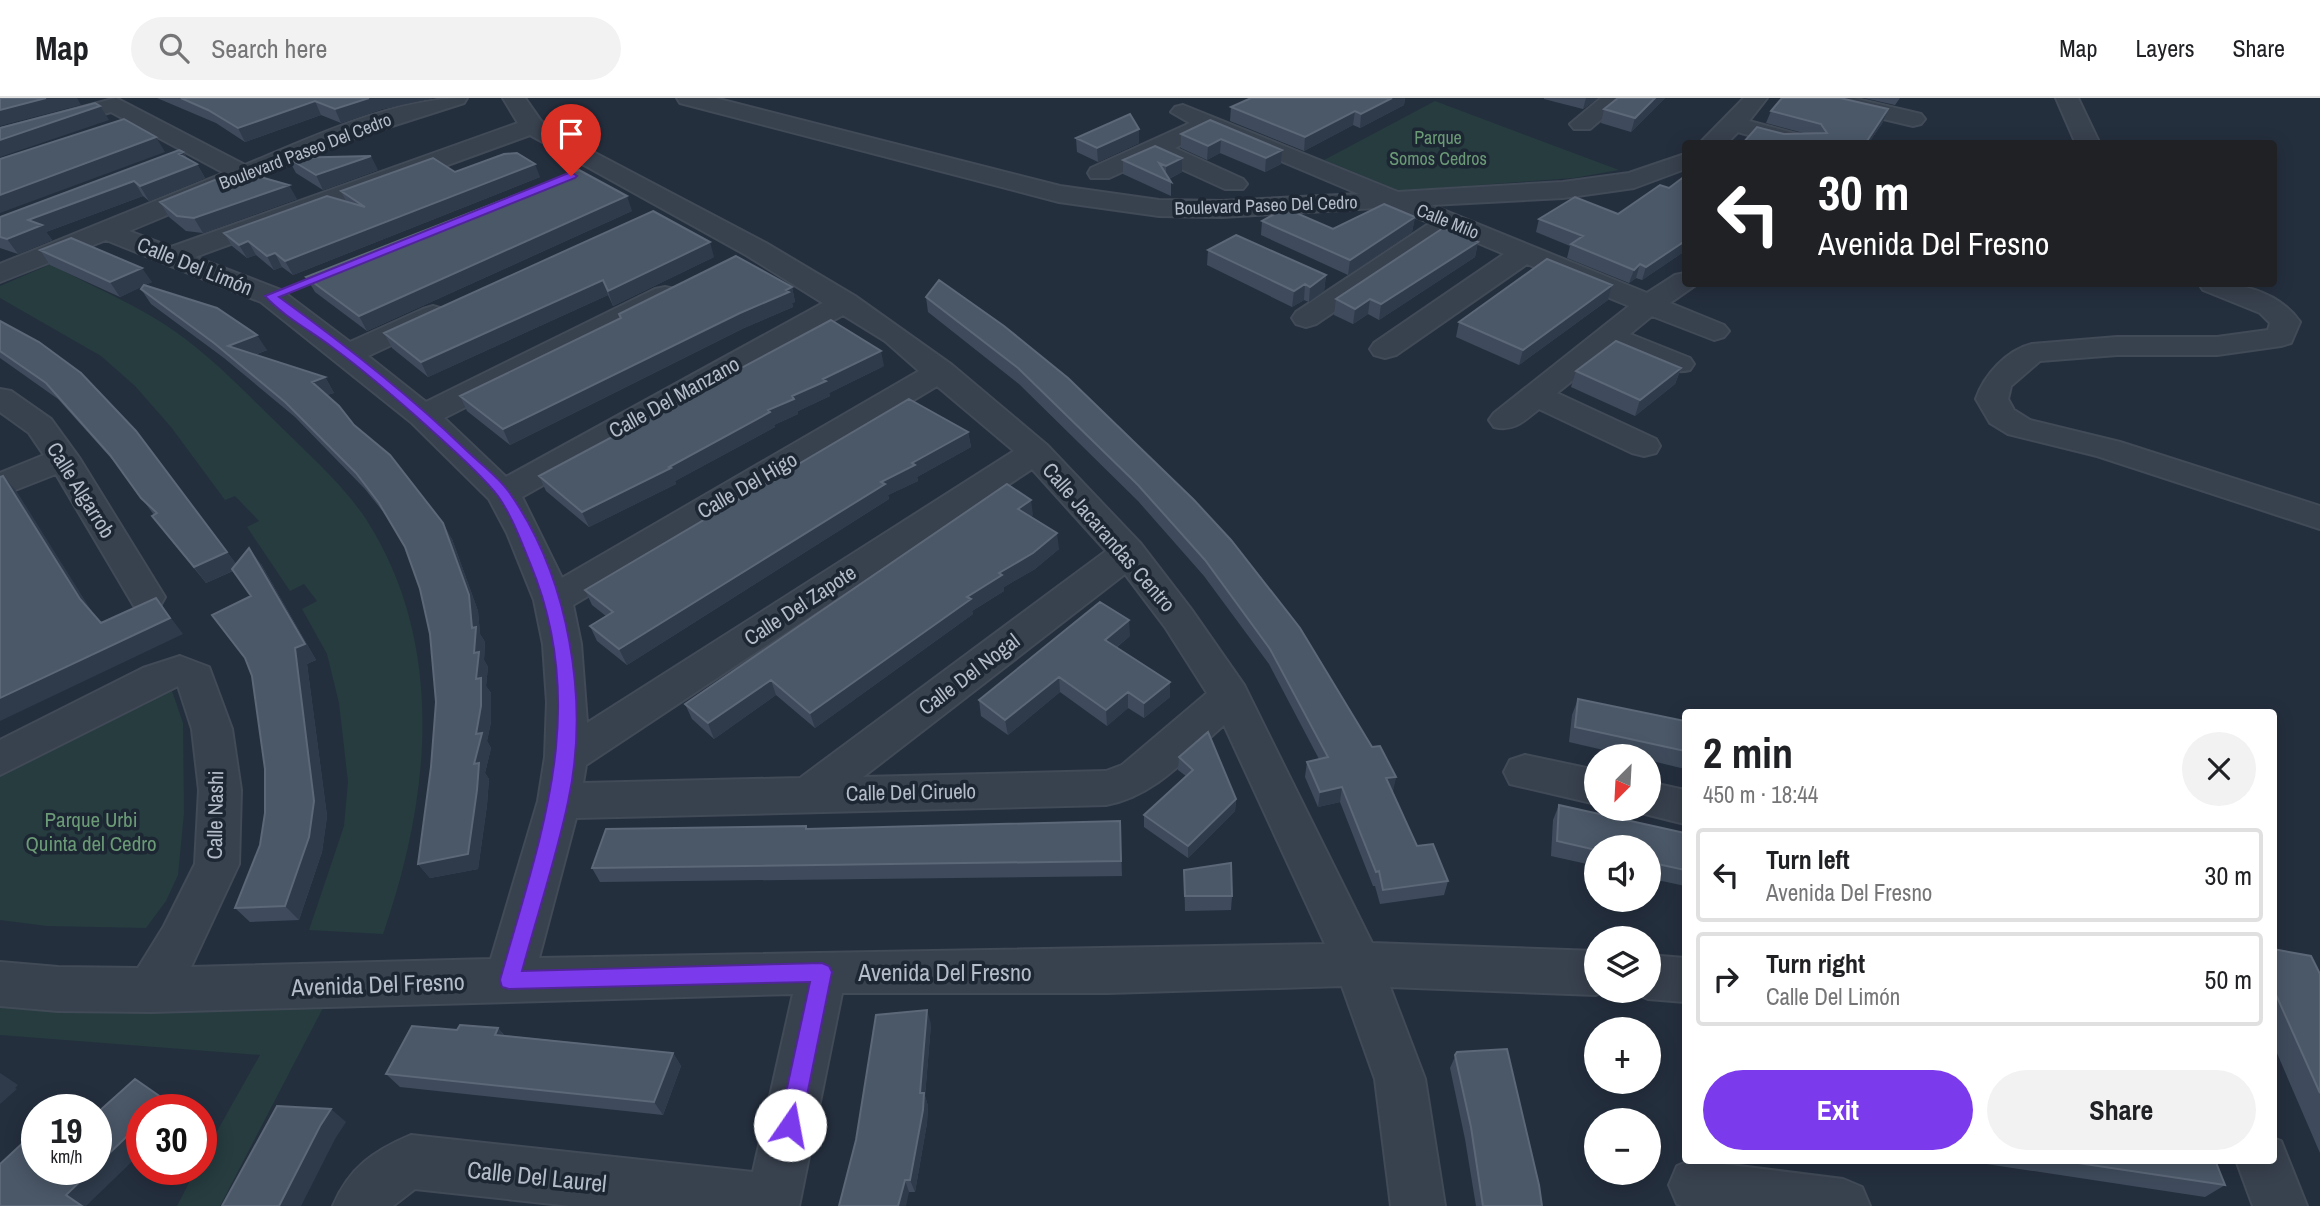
<!DOCTYPE html>
<meta charset="utf-8">
<style>
:root{--surface:#fff;--page:#f2f2f2;--text:#202124;--muted:#757577;--line:#e0e0e0;--accent:#7c3aed}
body{margin:0;font-family:"Archivo Narrow",sans-serif;background:var(--page);color:var(--text);height:100vh;display:flex;flex-direction:column;font-size:26px;white-space:nowrap}
*{box-sizing:border-box;margin:0}
p{font-size:23px;color:var(--muted)}
.icon{flex:none;width:38px;height:38px;fill:none;stroke:currentColor;stroke-width:2;stroke-linecap:round;stroke-linejoin:round}
.map{position:relative;flex:1;overflow:hidden}
.side{position:absolute;left:1682px;top:611px;width:595px;height:455px;display:flex;flex-direction:column;background:var(--surface);border-radius:7px;box-shadow:0 4px 18px #0003}
.side>*{flex:none}
.hud{position:absolute;left:1682px;top:42px;width:595px;height:147px;border-radius:7px;box-shadow:0 4px 18px #0003;background:#202124;color:#fff;overflow:hidden}
.needle{width:46px;rotate:204deg}
.tools{position:absolute;left:1584px;top:646px;display:grid;gap:14px}
.tools a{display:grid;place-items:center;width:77px;height:77px;border-radius:50%;background:var(--surface);box-shadow:0 4px 18px #0003;font-size:35px}
.speed{position:absolute;left:21px;top:996px;display:flex;gap:14px;font-size:35px;font-weight:700;text-align:center}
.speed>*{display:grid;place-content:center;width:91px;height:91px;border-radius:50%;background:var(--surface);box-shadow:0 4px 18px #0003;line-height:1}
.speed small{font-size:18px;font-weight:400}
.speed .limit{border:10px solid #d22;background:#fff;color:#111}
.pin{position:absolute;display:grid;place-items:center;width:60px;height:60px;color:#fff;margin:-72px -30px;border-radius:50% 50% 50% 0;rotate:-45deg;box-shadow:0 0 7px #0007}
.pin .icon{rotate:45deg}
.me{position:absolute;width:77px;margin:-38px;rotate:12deg;stroke-linejoin:round;filter:drop-shadow(0 0 5px #0008)}
.turn{display:flex;align-items:center;gap:24px;height:147px;padding:0 21px;font-size:32px}
.turn .icon{width:91px;height:91px;stroke-width:2.5}
.turn b{display:block;font-size:49px;line-height:60px}
.round{display:grid;place-items:center;flex:none;width:74px;height:74px;border-radius:37px;background:var(--page)}
.headline{display:flex;align-items:center;justify-content:space-between;height:119px;padding:0 21px}
h1{font-size:42px;font-weight:700;line-height:52px}
.cta{display:flex;gap:14px;margin-top:auto;padding:14px 21px}
.cta a{flex:1;height:80px;border-radius:42px;background:var(--accent);color:#fff;font-size:28px;font-weight:700;line-height:80px;text-align:center}
.cta a+a{background:var(--page);color:var(--text)}
ul{padding:0;list-style:none}
li{display:flex;align-items:center;gap:21px;height:94px;margin:0 14px 10px;padding:0 7px;border:4px solid var(--line);border-radius:7px}
li div{flex:1}
li b{display:block;font-size:26px}
li em{font-style:normal}
header{display:flex;align-items:center;gap:42px;box-sizing:border-box;height:98px;padding:0 35px;background:var(--surface);border-bottom:2px solid var(--line)}
header strong{font-size:33px}
nav{display:flex;gap:38px;margin-inline-start:auto;font-size:24px}
.search{width:490px;height:63px;background:var(--page);display:flex;align-items:center;gap:18px;box-sizing:border-box;padding:0 24px;border-radius:38px;color:var(--muted);font-size:26px}
.map>svg:first-child{display:block}
.green{fill:#263c3f}
.lines{fill:none;stroke-linecap:round;stroke-linejoin:round}
.minor-casing{stroke:#414a57;stroke-width:4}
.minor{fill:#38414e;fill-rule:evenodd}
.wall{fill:#3f4b5c}
.shaded-wall{fill:#2f3b4b}
.building{fill:#4b5868;stroke:#5c6777;stroke-width:2}
.route{fill:#7c3aed;stroke:#51269a;stroke-width:2}
.labels{text-anchor:middle;dominant-baseline:central;stroke-width:7;stroke-linejoin:round;paint-order:stroke}
.far-park-label{font-size:18px;fill:#6b9a76;stroke:#1d2633}
.far-street-label{font-size:18px;fill:#b4bcc9;stroke:#1d2633}
.street-label{font-size:21px;fill:#b4bcc9;stroke:#1d2633}
.park-label{font-size:21px;fill:#6b9a76;stroke:#1d2633}
.near-street-label{font-size:24px;fill:#b4bcc9;stroke:#1d2633}
</style>
<header>
<strong>Map</strong>
<div class="search"><svg class="icon" aria-label="search" viewBox="0 0 24 24"><circle cx="10" cy="10" r="6"/><path d="M15 15l6 6"/></svg>Search here</div>
<nav><a>Map</a><a>Layers</a><a>Share</a></nav>
</header>
<div class="map">
<svg width="2320" height="1108" viewBox="0 0 2320 1108">
<rect width="100%" height="100%" fill="#242f3e"/>
<path class="green" d="M1435 3 1619 72 1574 80 1400 93 1324 62Z
M51 166C88 187 129 203 164 226 206 253 240 289 276 324 306 354 342 385 366 421 447 547 430 701 383 836L309 832 344 728 348 684 339 605 327 556 302 511 317 503 304 486 290 493 247 429 259 423 235 398 225 402 171 329 135 288 101 258 0 200V188Z
M171 590 183 625 184 715 178 777 166 803 146 830 47 828 0 822V677Z
M0 908 47 911 324 908 220 1108H177L196 1071H201L207 1051 260 957 0 937Z"/>
<g class="lines">
<defs>
<path id="minor" d="M116 0 245 67C313 39 394 0 467 0L464 5 342 44 129 133 171 149 518 25 503 0H525L541 23 561 37 766 145 855 198 952 267 1047 347 1141 446 1191 511 1244 587 1372 845 1596 853V892H1607L1596 897 1390 889 1425 981 1445 1108H1391L1375 981 1342 888 1108 895H842L799 1108H571L415 1091 393 1108H333C349 1070 373 1053 411 1037L753 1074 793 896 151 914 58 913 0 908V864L58 869 138 870 164 828 195 766 199 692 192 631 178 588 0 677V642L143 570 180 558 209 569 232 631 241 692 239 766 191 869 491 861 538 703 545 659 547 604 543 546 534 502 507 435 489 401 412 325 261 204 106 142 0 184V166L224 75 111 14 0 45V31ZM530 37 746 157 823 205 506 379 444 320 675 203 679 197 675 191 665 189 655 191 426 304 368 258 443 223 447 217 443 211 433 208 423 211 350 244 281 192 195 159ZM843 217 885 243 919 273 562 480 522 399ZM937 288 1014 353 587 625 581 546 573 507ZM1032 371 1106 453 800 680 583 685 586 667ZM1125 476 1165 529 1207 595 1122 667 1106 673 863 679ZM1224 627 1325 846 539 860 576 720 1106 707C1155 698 1187 659 1224 627Z
M677 0H715L1060 88 1159 102 1222 103 1359 96 1210 33 1175 50 1243 81 1247 86 1243 91H1225L1155 59 1109 80H1091L1088 75 1091 70 1190 25 1171 14 1175 9 1183 7 1398 94 1563 84 1629 75 1685 56V71L1634 90 1563 100 1431 107 1647 195 1675 177 1685 175V186H1697L1670 205 1724 227 1729 233 1724 239 1714 242 1652 218 1630 236 1690 260 1694 266 1690 272C1665 278 1636 259 1613 250L1557 295 1656 341 1660 348 1656 355 1644 358 1632 355 1539 311C1524 323 1514 334 1494 329L1489 322 1494 315 1629 208 1527 166 1396 257 1385 260 1374 257 1370 251 1374 245 1504 156 1452 134 1316 226 1306 229 1296 226 1292 220 1296 214 1430 125 1392 109 1222 119 1159 118 1059 104 680 5Z
M1601 0H1626L1590 31H1574L1570 26Z
M1744 0H1767L1749 23 1816 41 1820 46H1779L1738 34 1726 46H1699Z
M1813 0H1853L1921 16 1925 21 1921 26 1913 28 1816 5Z
M2056 0H2078L2100 46H2076Z
M2199 186C2235 183 2278 192 2300 224L2291 245 2281 248 2217 257H2117L2040 263 2011 288 2008 301 2014 312 2030 322 2120 344 2320 408V431L2097 358 2008 336 1990 325 1976 301C1984 277 2007 252 2032 246L2117 239H2217L2268 232 2270 225 2260 215 2203 192Z
M0 291 11 293 51 321 80 361 165 499 160 508 147 512 134 508 56 376 0 398V375L44 357 29 335 0 314Z
M1525 657 1596 672V706L1510 686 1504 674 1510 662Z
M1648 684 1685 692V726L1633 713 1632 710H1648Z
M1648 857 1685 860V904L1648 901 1631 894 1648 892Z
M2273 1040 2281 1043 2307 1108H2253L2236 1062H2273Z
M1691 1062 1843 1081 1862 1089 1870 1108H1682L1677 1106 1669 1087 1677 1068Z"/>
</defs>
<use href="#minor" class="minor-casing"/>
<use href="#minor" class="minor"/>
</g>
<path class="wall" d="M157 0H433L382 11 341 25 321 17 245 44 216 25Z
M1251 0H1405L1404 7 1360 30 1353 27 1304 53 1230 23 1231 9Z
M1544 0H1598L1583 11 1544 1Z
M1618 0H1665L1631 34 1601 25 1604 11Z
M1864 0H1900L1895 7Z
M1888 11 1883 24 1868 46H1742L1784 36H1807L1766 25 1771 13Z
M1210 22 1281 66 1265 74 1220 55 1207 62 1181 50V36Z
M1076 40 1139 45 1098 64 1077 54Z
M183 54 187 60 197 66 205 80 149 103 143 98 46 134 52 142 18 156 0 150V119Z
M288 60 378 72 323 92 296 75Z
M1182 60V74L1169 81 1171 84V98L1123 76V62Z
M455 74 540 79 293 177 282 169 274 172 256 157 247 160 232 148 224 135 346 103 341 93Z
M1685 78V153L1642 182 1636 180 1629 185 1567 160 1570 148 1536 134 1539 121 1618 116 1669 90Z
M235 86 297 101 203 135 186 133 169 119 160 104Z
M632 113 367 233 315 194 306 179Z
M1415 119 1412 134 1348 177 1261 137 1262 123 1333 131Z
M1478 144 1475 159 1379 222 1368 216 1353 226 1334 217 1336 201Z
M40 152 152 184 145 187 267 252 255 257 325 279 334 295 327 297 452 441 478 513 480 536 485 544 484 562 488 569 486 588 491 595V624L487 643 491 650 485 675 489 681 487 707 478 771 430 780 418 766 431 669 436 604 430 536 420 491 405 449 388 420 365 391 295 319 224 260 151 206 141 191 143 188 120 199 50 167Z
M1208 152 1326 177 1324 193 1309 204 1304 202 1292 209 1207 167Z
M714 159 613 208 608 197 428 279 392 250 384 235Z
M1612 187 1608 202 1519 267 1456 239 1459 224Z
M792 189 795 204 792 205 793 209 744 230 510 347 467 313 460 298Z
M926 199 1004 228 1372 649 1396 679 1392 694 1417 748 1448 783 1444 797 1380 806 1375 788H1373L1340 704 1318 709 1305 679 1307 664 1319 661 1269 566 1204 478 1138 403 1019 286 928 214Z
M0 223 136 333 236 466H261L316 562 307 566 327 718 322 754 299 822 250 824 235 810 260 747 265 715V671L251 498 233 473 206 485 152 418 154 417 119 369 58 301 0 260Z
M884 268 829 295 830 298 798 313V316L774 327 775 329 675 383 676 386 589 429 546 393 539 378Z
M1681 270 1675 286 1635 318 1571 289 1576 273Z
M968 334 971 349 917 379 918 383 888 397 889 401 627 567 597 543 590 528 606 518 592 507 585 492Z
M1033 417 1031 419 1059 451 1035 471 1004 489V493L972 513 973 516 815 630 776 597 714 641 692 621 685 606Z
M1130 538 1117 549 1170 599 1144 620 1128 610 1107 628 1060 594 1008 637 981 618 979 602Z
M1578 601 1685 623V671L1648 662V658H1629L1569 644 1572 617Z
M1179 659 1236 701 1235 713 1188 760 1144 729V717L1186 678 1178 672Z
M1559 707 1685 735V788L1648 780V749H1596V768L1551 758 1553 722Z
M1120 723 1122 778 600 784 592 770 807 731Z
M1184 772 1232 798 1231 812 1185 813Z
M2273 851 2320 876V1055L2273 946Z
M931 926 925 998 928 1008 927 1025 915 1094H909L839 1108Z
M498 930 504 937 673 955 681 968 663 1017 400 989 386 976 457 932Z
M1457 954 1542 1108H1476L1465 1041 1450 970Z
M1960 1062H2215L2225 1087 2205 1099Z"/>
<path class="shaded-wall" d="M46 0H77L81 7 0 28V12Z
M369 0H433L382 11 341 25 335 11Z
M1392 0H1405L1404 7 1360 30 1361 16Z
M1586 0H1598L1583 11Z
M1655 0H1665L1631 34 1635 20Z
M315 3 321 17 245 44 238 30Z
M100 8 109 22 0 59V42Z
M1888 11 1883 24 1868 46H1865Z
M1355 13 1353 27 1304 53 1305 39Z
M1139 31V45L1098 64 1097 50Z
M156 39 165 54 0 115V97Z
M1221 41 1220 55 1207 62 1208 48Z
M1282 52 1281 66 1265 74 1266 60Z
M183 54 191 68 197 66 205 80 149 103 140 88 179 56Z
M371 58 378 72 323 92 316 77Z
M1182 60V74L1166 82V68Z
M535 66 540 79 293 177 285 163Z
M134 83 143 98 46 134 52 142 18 156 7 141 28 122Z
M289 87 297 101 203 135 194 120Z
M627 98 632 113 367 233 359 218Z
M1415 119 1412 134 1348 177 1350 162Z
M248 143 256 157 247 160 239 147Z
M1685 143V153L1642 182 1646 169Z
M710 144 714 159 613 208 608 193Z
M1478 144 1475 159 1379 222 1381 206Z
M275 155 282 169 274 172 267 158Z
M1640 166 1636 180 1629 185 1634 172Z
M142 170 152 184 120 199 110 184Z
M1326 177 1324 193 1309 204 1310 189Z
M603 182 608 197 428 279 421 264Z
M1305 186 1304 202 1292 209 1294 193Z
M1612 187 1608 202 1519 267 1523 252Z
M792 189 795 204 792 205 793 209 744 230 510 347 503 331Z
M1370 201 1368 216 1353 226 1355 211Z
M257 237 267 252 238 263 228 248Z
M881 253 884 268 829 295 830 298 798 313V316L774 327 775 329 675 383 676 386 589 429 582 414 669 369 823 281Z
M1681 270 1675 286 1635 318 1640 302Z
M325 279 334 295 321 299 312 284Z
M968 334 971 349 917 379 918 383 888 397 889 401 627 567 619 551 881 384 912 365Z
M3 378 17 394 94 517 115 541 80 501Z
M1031 402 1033 417 1020 426 1018 411Z
M443 425 452 441 478 513 480 536 485 544 484 562 488 569 486 588 491 595V624L487 643 491 650 485 675 489 681 487 707 478 771 430 780 418 766 474 666 476 636V581L472 530Z
M1057 435 1059 451 1035 471 1004 489V493L972 513 973 516 815 630 810 615 999 475Z
M249 450 261 466 316 562 307 566 327 718 322 754 299 822 285 808Z
M227 454 239 470 206 485 194 469Z
M156 500 183 536 0 623V600Z
M1129 522 1130 538 1106 557 1105 542Z
M1059 579 1060 594 1008 637 1005 622Z
M771 582 776 597 714 641 708 625Z
M1170 584V599L1144 620V605Z
M1128 594V610L1107 628 1106 612Z
M1396 679 1393 694 1383 696 1386 680Z
M1342 689 1340 704 1318 709 1320 694Z
M1236 701 1235 713 1188 760V748Z
M927 912 931 926 925 998 928 1008 927 1025 915 1094 910 1082 920 995Z
M498 930 509 944 495 937Z
M673 955 681 968 663 1017 654 1004Z
M0 975 18 987 15 990 17 991 0 1006Z
M165 1002 179 1012H155Z
M331 1011 346 1024 335 1041 301 1108H279L320 1028Z
M142 1024V1054L86 1108H82L66 1097 93 1071H96V1068Z
M905 1082 909 1094 906 1108H898Z"/>
<path class="building" d="M0 0H46L0 12Z
M181 0H369L335 11 315 3 238 30 208 12Z
M1251 0H1392L1361 16 1355 13 1305 39 1231 9Z
M1618 0H1655L1635 20 1604 11Z
M1782 0H1840L1888 11 1865 46H1742L1757 29 1784 36 1827 35 1821 26 1771 13Z
M95 5 100 8 0 42V30Z
M1130 16 1139 31 1097 50 1076 40Z
M124 21 156 39 0 97V61Z
M1210 22 1282 52 1266 60 1221 41 1208 48 1181 36Z
M1155 48 1182 60 1166 68 1159 65 1171 84 1123 62Z
M179 52 183 54 179 56 197 66 140 88 134 83 28 122 42 127 7 141 0 139V119Z
M517 55 535 66 285 163 275 155 267 158 248 143 239 147 224 135 327 98 365 109 341 93 433 60 455 74 504 56Z
M371 58 316 77 288 60Z
M579 72 627 98 359 218 306 179Z
M257 78 289 87 194 120 177 118 160 104 222 79 235 86Z
M1685 78V143L1646 169 1640 166 1634 172 1571 146 1583 138 1539 121 1575 99 1618 116 1660 87 1669 90Z
M1384 106 1415 119 1350 162 1262 123 1285 110 1333 131Z
M653 113 710 144 608 193 603 182 421 264 384 235Z
M1443 130 1478 144 1381 206 1370 201 1355 211 1336 201Z
M1236 137 1326 177 1310 189 1305 186 1294 193 1208 152Z
M71 140 142 170 110 184 40 152Z
M736 158 792 189 786 192 789 194 740 215 503 331 460 298 621 220 619 216Z
M1547 161 1612 187 1523 252 1459 224Z
M939 182 1004 228 1068 280 1194 402 1231 442 1300 530 1372 649 1380 648 1396 679 1386 680 1417 748 1433 746 1448 783 1383 792 1379 773 1376 774 1342 689 1320 694 1307 664 1328 659 1270 551 1205 462 1138 387 1018 270 926 199Z
M144 187 217 210 257 237 228 248 325 279 312 284 339 308 354 327 390 357 443 425 469 497 472 530 476 529 474 555 479 554 476 581 481 580V608L476 636 482 635 474 666 479 665 477 692 468 756 418 766 431 669 436 604 430 536 420 491 405 449 379 405 356 375 285 304 214 245 141 191Z
M831 222 881 253 823 281 826 283 792 298 794 301 768 312 770 314 669 369 671 370 582 414 539 378Z
M0 223 39 244 81 275 136 333 227 454 194 469 152 418 157 415 141 400 110 357 46 285 0 253Z
M1616 243 1681 270 1640 302 1576 273Z
M909 301 968 334 912 365 915 367 881 384 885 386 619 551 590 528 613 514 585 492Z
M3 378 80 501 101 525 156 500 170 520 0 600V379Z
M1007 386 1031 402 1018 411 1057 435 1033 455 999 475 1002 477 967 499 971 501 810 615 771 582 708 625 685 606Z
M249 450 305 546 295 550 314 703 309 739 285 808 235 810 260 747 265 715V671L252 578 245 560 212 517 251 498 232 471Z
M1100 504 1129 522 1105 542 1170 584 1144 605 1128 594 1106 612 1059 579 1005 622 979 602Z
M1578 601 1685 623V653L1575 629Z
M1208 634 1236 701 1188 748 1144 717 1193 672 1179 659Z
M1559 707 1685 735V772L1648 764V749H1596V752L1557 743Z
M1120 723 1121 763 592 770 606 731 806 728V731Z
M1231 765 1232 798H1185L1184 772Z
M2273 851 2311 858 2320 876V995L2273 890Z
M927 912 920 995H924L923 1012 910 1082H905L898 1108H839L856 1042 876 917Z
M460 927 498 930 495 937 673 955 654 1004 386 976 412 928 457 932Z
M1507 951 1539 1087 1542 1108H1483L1471 1029 1455 957 1457 954Z
M135 981 165 1002 155 1012H142V1024L96 1068V1016Z
M277 1008 331 1011 320 1028 279 1108H222Z
M28 1040 37 1047V1071H93L66 1097 82 1108H0V1066Z
M2058 1062H2215L2225 1087Z"/>
<path class="route" d="M571 74 577 78 575 80 279 199C344 246 406 294 464 350 478 364 498 378 509 394 569 479 590 603 568 704 556 761 537 817 522 873L822 865 829 868 832 874 801 1027 797 1034 790 1038 782 1034 779 1027 810 884 509 891 502 889 500 882C540 739 591 611 530 465 521 443 512 418 498 398 480 374 441 341 418 320 391 296 362 271 332 249 311 233 283 218 265 198Z"/>
<g class="labels">
<g class="far-park-label">
<text x="1438" y="39">Parque<tspan x="1438" dy="21">Somos Cedros</tspan></text>
</g>
<g class="far-street-label">
<text transform="translate(305 53) rotate(-21)">Boulevard Paseo Del Cedro</text>
<text transform="translate(1266 107) rotate(-2)">Boulevard Paseo Del Cedro</text>
<text transform="translate(1448 123) rotate(22)">Calle Milo</text>
</g>
<g class="street-label">
<text transform="translate(195 168) rotate(22)">Calle Del Limón</text>
<text transform="translate(674 299) rotate(-29)">Calle Del Manzano</text>
<text transform="translate(747 387) rotate(-30)">Calle Del Higo</text>
<text transform="translate(81 392) rotate(58)">Calle Algarrob</text>
<text transform="translate(1109 439) rotate(49)">Calle Jacarandas Centro</text>
<text transform="translate(800 507) rotate(-33)">Calle Del Zapote</text>
<text transform="translate(969 576) rotate(-37)">Calle Del Nogal</text>
<text transform="translate(911 694) rotate(-1)">Calle Del Ciruelo</text>
<text transform="translate(215 717) rotate(-89)">Calle Nashi</text>
</g>
<g class="park-label">
<text x="91" y="721">Parque Urbi<tspan x="91" dy="24">Quinta del Cedro</tspan></text>
</g>
<g class="near-street-label">
<text x="945" y="874">Avenida Del Fresno</text>
<text transform="translate(378 886) rotate(-2)">Avenida Del Fresno</text>
<text transform="translate(537 1078) rotate(6)">Calle Del Laurel</text>
</g>
</g>
</svg>
<div class="tools">
<a><svg class="needle" viewBox="-14 -14 28 28"><path d="M0-13l5 13h-10z" fill="#e53935"/><path d="M0 13l5-13h-10z" fill="#757577"/></svg></a>
<a><svg class="icon" aria-label="sound" viewBox="0 0 24 24"><path d="M4 9h4l5-4v14l-5-4H4zM17 9q2 3 0 6"/></svg></a>
<a><svg class="icon" aria-label="layers" viewBox="0 0 24 24"><path d="M12 4l9 5-9 5-9-5zM3 14l9 5 9-5"/></svg></a>
<a>+</a>
<a>−</a>
</div>
<div class="speed"><div>19<small>km/h</small></div><div class="limit">30</div></div>
<div class="pin" style="left:571px;top:78px;background:#d93025"><svg class="icon" aria-label="arrive" viewBox="0 0 24 24"><path d="M6 21V4h12l-3 4 3 4H6"/></svg></div>
<svg class="me" style="left:790px;top:1027px" viewBox="-20 -20 40 40"><circle r="19" fill="#fff"/><path d="M0-13L10 11 0 6-10 11z" fill="#7c3aed"/></svg>
<div class="hud">
<div class="turn"><svg class="icon" aria-label="left" viewBox="0 0 24 24"><path d="M17 20v-9H6M10 6l-5 5 5 5"/></svg><div><b>30 m</b>Avenida Del Fresno</div></div>
</div>
<section class="side">
<div class="headline"><div><h1>2 min</h1><p>450 m · 18:44</p></div><a class="round"><svg class="icon" aria-label="close" viewBox="0 0 24 24"><path d="M6 6l12 12M18 6L6 18"/></svg></a></div>
<ul>
<li><svg class="icon" aria-label="left" viewBox="0 0 24 24"><path d="M17 20v-9H6M10 6l-5 5 5 5"/></svg><div><b>Turn left</b><p>Avenida Del Fresno</p></div><em>30 m</em></li>
<li><svg class="icon" aria-label="right" viewBox="0 0 24 24"><path d="M7 20v-9h11M14 6l5 5-5 5"/></svg><div><b>Turn right</b><p>Calle Del Limón</p></div><em>50 m</em></li>
</ul>
<div class="cta"><a>Exit</a><a>Share</a></div>
</section>
</div>
